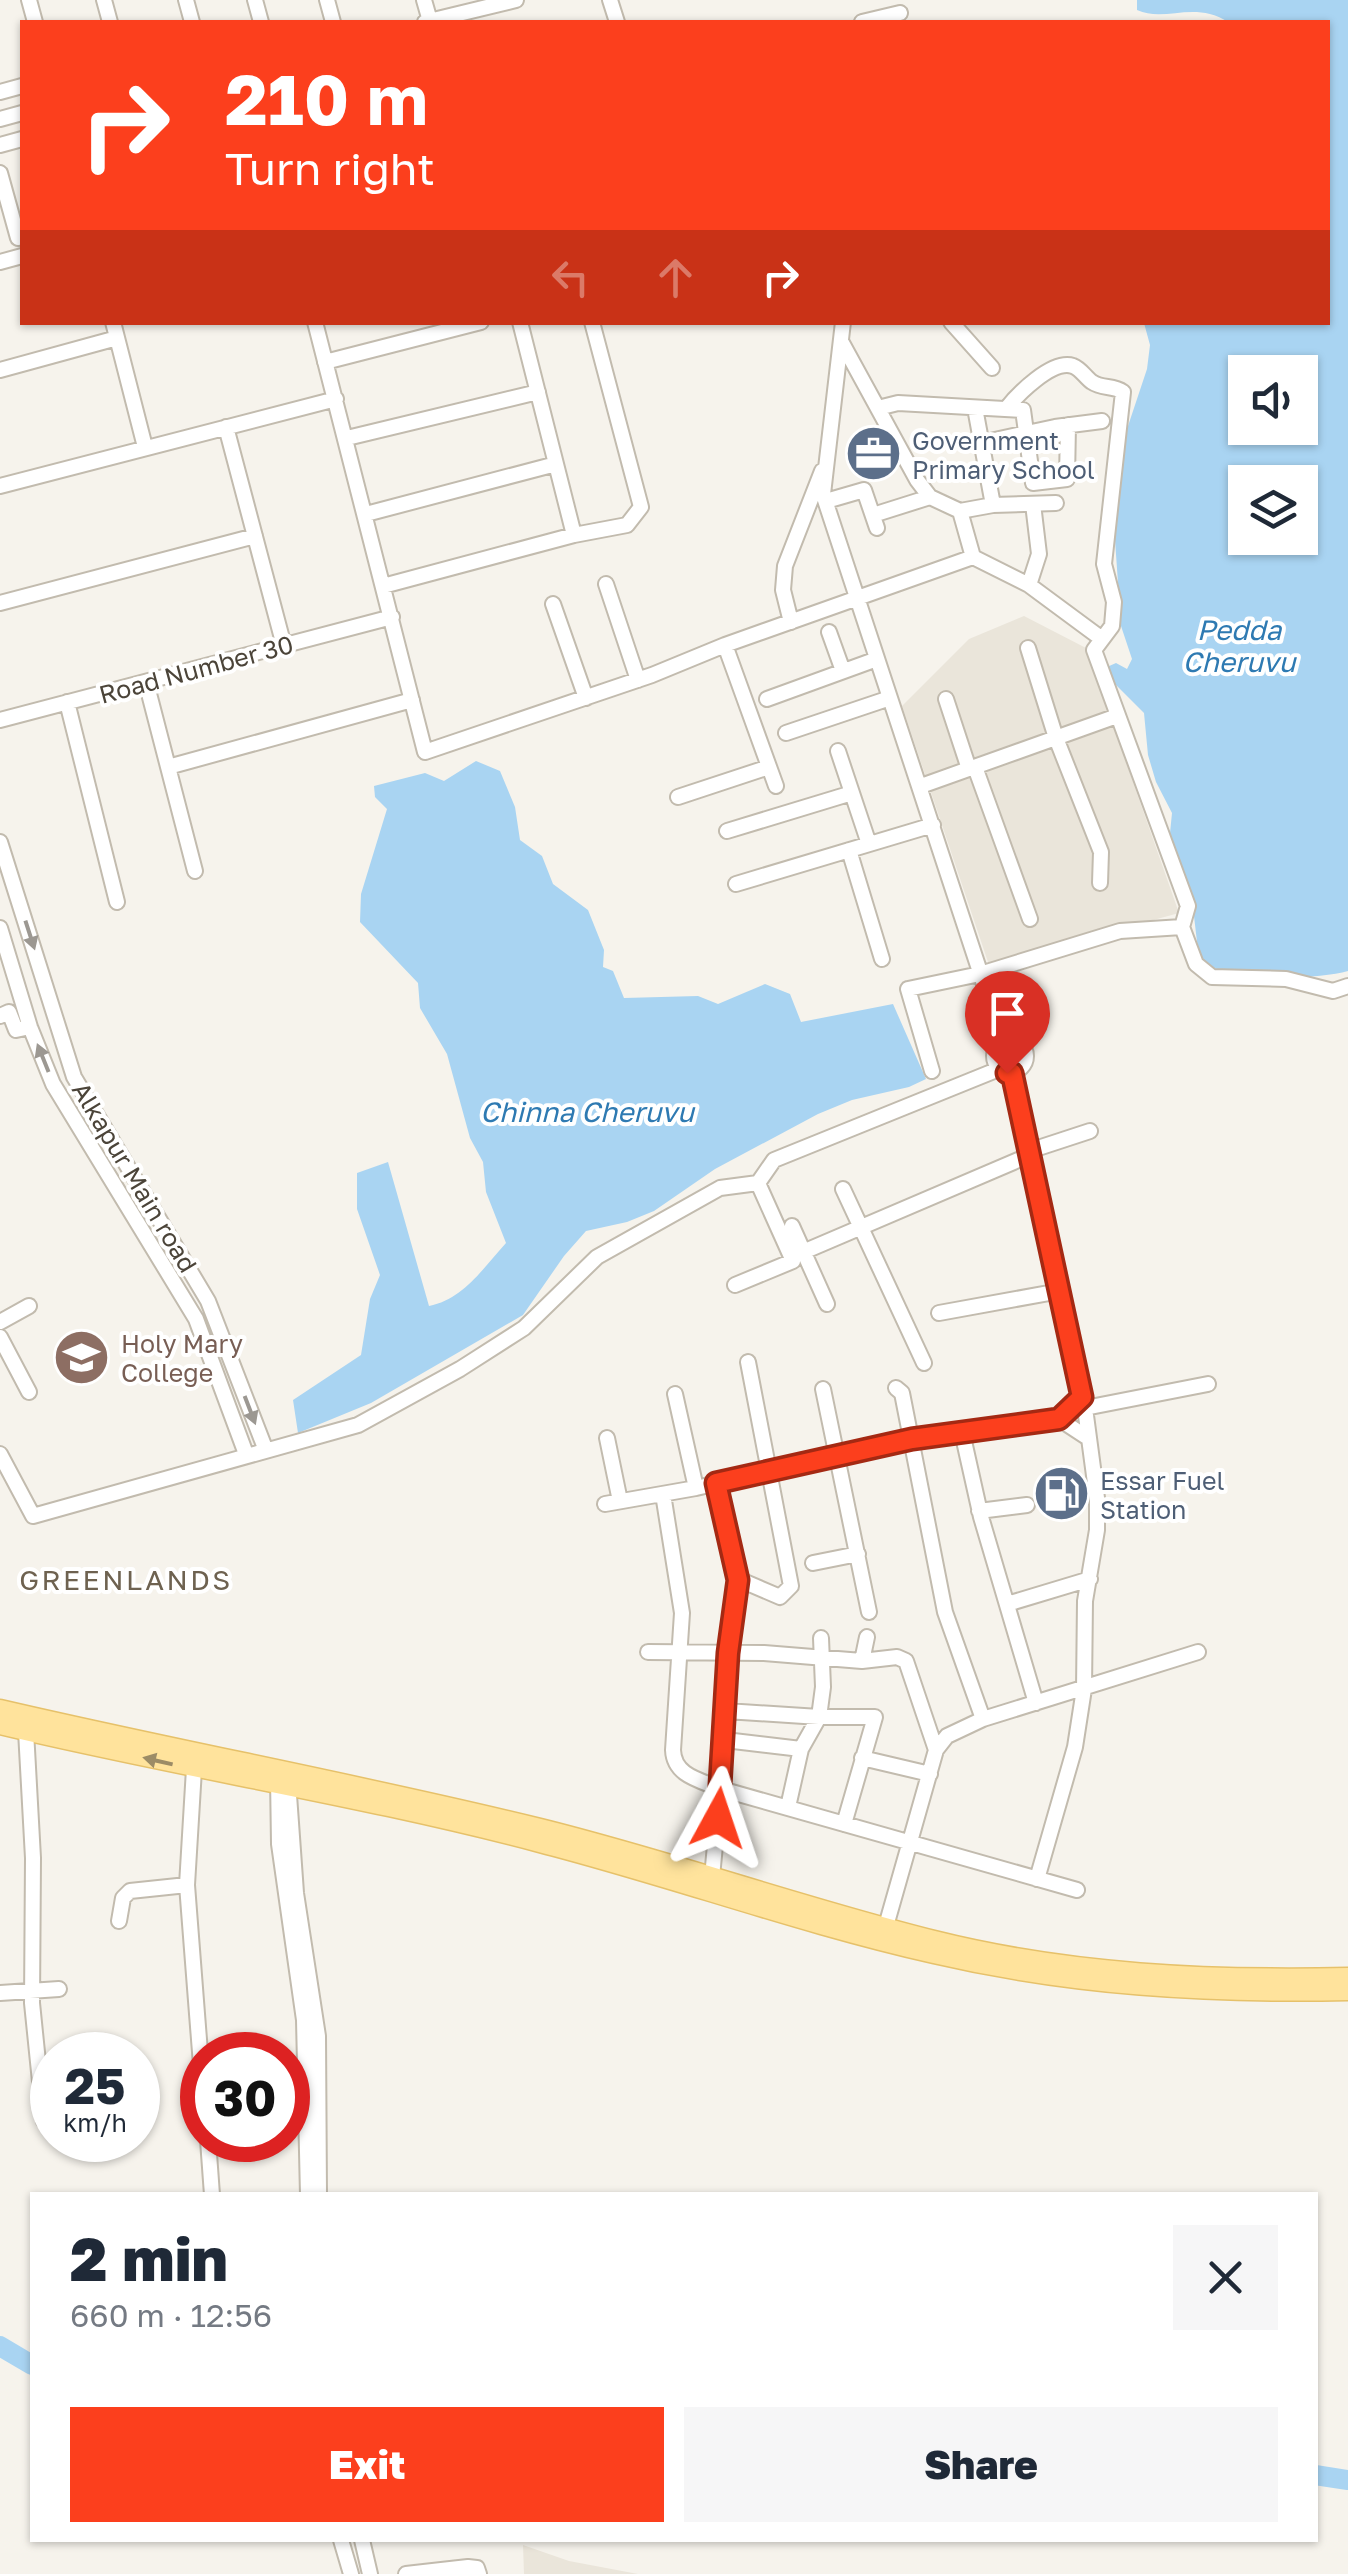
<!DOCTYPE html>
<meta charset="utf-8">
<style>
:root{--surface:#fff;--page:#f6f6f7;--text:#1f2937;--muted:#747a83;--accent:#fc3f1d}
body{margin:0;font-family:"Golos Text",sans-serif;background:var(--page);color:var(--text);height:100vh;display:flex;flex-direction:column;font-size:38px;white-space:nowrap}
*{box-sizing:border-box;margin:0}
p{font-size:32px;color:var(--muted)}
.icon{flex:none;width:55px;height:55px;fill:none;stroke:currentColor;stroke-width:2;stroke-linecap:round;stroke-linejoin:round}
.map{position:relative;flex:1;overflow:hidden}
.sheet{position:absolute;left:30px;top:2192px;width:1288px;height:350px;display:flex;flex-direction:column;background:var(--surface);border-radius:0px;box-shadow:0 2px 8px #0004}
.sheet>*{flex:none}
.banner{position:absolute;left:20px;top:20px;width:1310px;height:305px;border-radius:0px;box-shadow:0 2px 8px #0004;background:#fc3f1d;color:#fff;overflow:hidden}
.fabs{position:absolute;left:1228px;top:355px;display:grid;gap:20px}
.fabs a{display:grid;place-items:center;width:90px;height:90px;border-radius:0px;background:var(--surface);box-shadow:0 2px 8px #0004;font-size:50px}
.speed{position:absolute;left:30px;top:2032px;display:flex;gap:20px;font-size:50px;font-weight:700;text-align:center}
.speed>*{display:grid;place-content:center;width:130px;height:130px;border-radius:50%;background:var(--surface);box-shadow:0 2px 8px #0004;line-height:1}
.speed small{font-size:25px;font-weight:400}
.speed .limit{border:15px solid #d22;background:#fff;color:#111}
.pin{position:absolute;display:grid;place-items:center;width:85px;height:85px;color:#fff;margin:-102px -42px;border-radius:50% 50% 50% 0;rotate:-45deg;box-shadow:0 0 10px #0007}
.pin .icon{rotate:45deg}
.me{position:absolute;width:110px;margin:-55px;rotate:5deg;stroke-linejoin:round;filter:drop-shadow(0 0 8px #0008)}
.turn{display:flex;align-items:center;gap:35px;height:210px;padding:0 40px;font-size:45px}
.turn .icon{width:130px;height:130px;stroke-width:2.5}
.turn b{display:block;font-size:70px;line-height:85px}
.lanes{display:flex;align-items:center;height:95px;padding:0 40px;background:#0003;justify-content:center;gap:50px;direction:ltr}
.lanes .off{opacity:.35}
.round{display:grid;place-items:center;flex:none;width:105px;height:105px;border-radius:0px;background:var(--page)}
.head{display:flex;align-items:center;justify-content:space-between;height:170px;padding:0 40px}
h1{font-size:60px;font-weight:800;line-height:75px}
.primary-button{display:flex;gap:20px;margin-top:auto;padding:20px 40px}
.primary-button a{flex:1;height:115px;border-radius:0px;background:var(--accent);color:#fff;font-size:40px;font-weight:800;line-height:115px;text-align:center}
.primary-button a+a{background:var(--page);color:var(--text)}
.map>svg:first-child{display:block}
.residential{fill:#eae5da}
.water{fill:#a9d4f2;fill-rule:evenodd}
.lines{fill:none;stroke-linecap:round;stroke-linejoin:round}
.river{stroke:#a9d4f2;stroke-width:20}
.minor-casing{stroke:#c2bbae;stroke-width:18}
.major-casing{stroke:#e6c16a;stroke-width:21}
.minor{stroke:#fff;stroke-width:14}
.major{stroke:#ffe39c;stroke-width:18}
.oneway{fill:#9c9892}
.oneway2{fill:#9c8c66}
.route-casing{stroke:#a42913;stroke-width:25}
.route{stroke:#fc3f1d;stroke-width:18}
.labels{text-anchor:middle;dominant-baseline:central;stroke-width:8;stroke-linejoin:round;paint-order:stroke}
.service-label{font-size:25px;fill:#4e5e75;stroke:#fff;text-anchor:start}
.street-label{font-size:25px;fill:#4b4439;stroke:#fff}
.education-label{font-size:25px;fill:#785e54;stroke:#fff;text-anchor:start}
.water-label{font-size:28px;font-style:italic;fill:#2e7ab2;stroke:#fff}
.neighbourhood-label{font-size:28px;letter-spacing:2.5px;fill:#6e6250;stroke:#fff}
</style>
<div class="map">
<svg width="1348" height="2574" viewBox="0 0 1348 2574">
<rect width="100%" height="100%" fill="#f6f3ec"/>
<path class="residential" d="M1024 616 1086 648 1179 913 989 965 902 706 969 639Z
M523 2545 569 2561 638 2574H524Z"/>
<path class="water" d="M1137 0H1348V971C1315 980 1225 983 1199 959L1192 899 1169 843 1172 813 1156 782 1148 755 1144 713 1109 678 1107 667 1116 663 1127 669 1132 659 1121 626 1115 540 1122 444 1147 369 1150 345 1144 323 1328 322V22H1228C1194 0 1165 23 1137 10ZM1245 372H1300V428H1245ZM1245 482H1300V538H1245Z
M476 761 500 771 515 807 520 840 542 856 553 884 588 910 604 950 603 967 613 971 624 998 698 996 718 1004 765 984 790 994 801 1022 893 1004 926 1079 909 1087 852 1100 818 1114 715 1169 654 1211 627 1222 586 1231 564 1256 523 1315 371 1403 298 1433 293 1400 361 1355 370 1299 380 1275 357 1209V1173L388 1162 429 1306C464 1299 483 1268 506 1243L486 1192 483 1162 470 1138 447 1054 420 1008 418 983 360 922 361 894 387 809 375 797 374 786 425 773 444 781Z"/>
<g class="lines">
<path class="river" d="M0 2346 32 2365
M1315 2475 1348 2480"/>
<defs>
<path id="minor" d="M29 0 35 22
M104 0 110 22
M186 0 192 22
M255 0 261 22
M327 0 333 22
M424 0 430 21
M610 0 617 22
M425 22 516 0
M862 22 900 13
M0 92 22 86
M0 119 22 113
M0 145 22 139
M0 173 18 238
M0 262 22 256
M113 322 145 447
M315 322 425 752 652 675 725 645 973 557
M843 322 823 494 1003 1042
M951 322 992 368
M841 341 917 480 930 497 960 511 973 557 1029 585 1102 639
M325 362 481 322
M0 370 117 338
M878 408 898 403 1023 410 1033 483 1067 479 1068 425
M975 408 993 505
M226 427 284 646
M347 438 538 392
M981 443 1055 427 1102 421
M0 486 336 399
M826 501 864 490 877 528
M960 511 993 505 1056 503
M366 514 556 464
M873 515 930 497
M574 535 627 525 641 507 592 322
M606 584 638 680
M1029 585 1039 554 1033 504
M383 586 574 535 520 322
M0 603 255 536
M553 604 586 698
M791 622 783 590 785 566 822 471
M829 632 843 671
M725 645 776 786
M1028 648 1056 738 1101 852 1100 883
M146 682 195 871
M767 699 877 659
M946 699 969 769
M67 702 117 902
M0 720 392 617
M786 733 890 698
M838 751 869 844
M168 767 412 700
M975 767 1030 919
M921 786 1117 716
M678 797 769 767
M727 831 852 793
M0 842 74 1077 208 1301 265 1448
M849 850 882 959
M736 884 933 825
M1182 927 1196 964 1212 977 1286 979 1333 991 1348 986
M0 928 30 1027 53 1084 196 1319 246 1454
M0 1016 9 1012 16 1030 30 1027
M994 1056a16 16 0 1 1 32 0a16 16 0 1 1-32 0Z
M932 1071 908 989 980 974 1120 931 1182 927 1188 906 1094 650 1112 626 1114 602 1104 564 1123 392C1113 385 1102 389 1092 382 1086 378 1081 369 1073 366 1052 359 1017 395 1006 409
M1012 1073 1085 1408 1097 1498V1530L1085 1601 1084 1689 1075 1747 1037 1879
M1029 1151 1090 1131
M843 1189 924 1363
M792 1226 827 1304
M803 1252 1030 1155
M735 1285 793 1261 758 1183
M939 1313 1060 1291
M0 1322 29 1306
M0 1337 29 1392
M896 1388 902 1393 945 1612 983 1719
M823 1389 869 1612
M675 1394 696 1488
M1085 1408 1208 1384
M1059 1419 1082 1397
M962 1432 981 1517 1036 1703
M607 1438 620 1501
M0 1454 33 1516 358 1425 460 1369 524 1328 597 1257 720 1188 758 1183 774 1160 999 1069
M663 1494 682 1613 673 1750C674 1776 700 1780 721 1789L1077 1890
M605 1504 696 1488 912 1439 1059 1419 1088 1438
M979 1511 1027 1505
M813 1563 858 1554
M738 1579 780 1597 791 1586 748 1362
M1007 1604 1090 1579
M821 1638 823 1687 819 1717H875L844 1824
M648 1652 764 1653 862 1661 867 1637
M862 1661 897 1657 906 1661 936 1750
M726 1711 819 1717 801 1749 788 1807
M26 1731 33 1858 32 2003 44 2121
M725 1740 801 1749
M862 1758 930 1774
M194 1769 187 1885 202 2078
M278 1778 279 1844 304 2020 308 2195
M288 1781 296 1893 318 2036 319 2195
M712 1877 725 1740 730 1629 738 1579 716 1483
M119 1921 123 1898 130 1891 187 1885
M886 1926 936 1750 947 1736 983 1719 1198 1652
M0 1993 59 1989
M208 2140 212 2195
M341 2540 351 2574
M362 2540 370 2574
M406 2574 468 2567 477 2568 479 2574"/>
<path id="major" d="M0 1709C180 1751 361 1784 540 1828 673 1861 802 1907 934 1940 1070 1974 1209 1980 1348 1977
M0 1725C179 1768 362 1796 540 1843 672 1877 801 1924 934 1954 1071 1986 1208 1994 1348 1991"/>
</defs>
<use href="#minor" class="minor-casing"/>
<use href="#major" class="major-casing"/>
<use href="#minor" class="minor"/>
<use href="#major" class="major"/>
</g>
<defs><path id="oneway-solid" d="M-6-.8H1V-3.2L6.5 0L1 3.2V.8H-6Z" transform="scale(2.5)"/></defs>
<g class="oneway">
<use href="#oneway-solid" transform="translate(30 935) rotate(72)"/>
<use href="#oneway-solid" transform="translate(43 1058) rotate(-112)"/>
<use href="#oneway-solid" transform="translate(250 1410) rotate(69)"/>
</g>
<use class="oneway2" href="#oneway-solid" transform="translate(158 1761) rotate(-167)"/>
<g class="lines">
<defs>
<path id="route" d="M718 1818 728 1653 738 1580 716 1483 912 1439 1059 1419 1082 1397 1012 1073H1007"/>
</defs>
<use href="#route" class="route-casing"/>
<use href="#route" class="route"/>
</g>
<defs>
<symbol id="office-disc" viewBox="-11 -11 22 22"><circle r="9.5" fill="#5c6f8a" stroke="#fff"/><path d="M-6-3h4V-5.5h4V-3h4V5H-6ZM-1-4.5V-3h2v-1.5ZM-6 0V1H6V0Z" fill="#fff"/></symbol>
<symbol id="university-disc" viewBox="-11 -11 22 22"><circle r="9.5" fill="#8d6e63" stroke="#fff"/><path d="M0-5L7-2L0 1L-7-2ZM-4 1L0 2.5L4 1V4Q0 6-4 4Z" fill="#fff"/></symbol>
<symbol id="fuel-disc" viewBox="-11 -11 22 22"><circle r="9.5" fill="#5c6f8a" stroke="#fff"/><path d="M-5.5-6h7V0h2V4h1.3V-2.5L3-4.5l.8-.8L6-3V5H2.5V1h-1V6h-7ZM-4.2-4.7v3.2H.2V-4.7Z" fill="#fff"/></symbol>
</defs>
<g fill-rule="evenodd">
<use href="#office-disc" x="842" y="422" width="63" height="63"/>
<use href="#university-disc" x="50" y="1326" width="63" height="63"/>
<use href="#fuel-disc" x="1030" y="1462" width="63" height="63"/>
</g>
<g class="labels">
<g class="service-label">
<text x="912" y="440">Government<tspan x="912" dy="29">Primary School</tspan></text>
<text x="1100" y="1480">Essar Fuel<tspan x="1100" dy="29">Station</tspan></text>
</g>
<g class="street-label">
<text transform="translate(196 669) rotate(-15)">Road Number 30</text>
<text transform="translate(135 1177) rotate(59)">Alkapur Main road</text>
</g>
<g class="education-label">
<text x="121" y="1343">Holy Mary<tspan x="121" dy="29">College</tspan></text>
</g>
<g class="water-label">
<text x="1239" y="629">Pedda<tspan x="1239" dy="32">Cheruvu</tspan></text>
<text x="587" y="1111">Chinna Cheruvu</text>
</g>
<g class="neighbourhood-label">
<text x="126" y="1579">GREENLANDS</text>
</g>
</g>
</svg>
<div class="fabs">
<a><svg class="icon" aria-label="sound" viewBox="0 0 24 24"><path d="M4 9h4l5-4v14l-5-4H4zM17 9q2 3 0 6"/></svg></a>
<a><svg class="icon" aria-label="layers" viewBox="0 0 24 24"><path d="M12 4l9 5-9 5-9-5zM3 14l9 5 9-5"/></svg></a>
</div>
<div class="speed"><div>25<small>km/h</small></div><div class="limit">30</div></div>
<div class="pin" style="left:1007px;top:1073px;background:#d93025"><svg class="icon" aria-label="arrive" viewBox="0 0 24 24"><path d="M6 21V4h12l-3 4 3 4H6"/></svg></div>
<svg class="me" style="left:718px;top:1818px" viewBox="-20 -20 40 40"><path d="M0-17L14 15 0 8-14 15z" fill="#fc3f1d" stroke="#fff" stroke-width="4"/></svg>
<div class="banner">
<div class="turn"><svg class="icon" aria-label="right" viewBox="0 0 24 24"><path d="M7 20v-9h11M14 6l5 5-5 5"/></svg><div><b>210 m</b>Turn right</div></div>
<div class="lanes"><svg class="icon off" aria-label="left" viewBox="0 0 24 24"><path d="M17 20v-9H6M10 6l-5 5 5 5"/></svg><svg class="icon off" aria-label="ahead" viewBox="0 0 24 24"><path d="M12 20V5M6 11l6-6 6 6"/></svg><svg class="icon" aria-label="right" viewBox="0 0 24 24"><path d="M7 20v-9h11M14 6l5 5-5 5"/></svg></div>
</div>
<section class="sheet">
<div class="head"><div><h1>2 min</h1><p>660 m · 12:56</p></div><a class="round"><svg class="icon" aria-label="close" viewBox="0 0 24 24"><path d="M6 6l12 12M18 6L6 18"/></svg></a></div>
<div class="primary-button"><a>Exit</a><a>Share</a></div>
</section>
</div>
